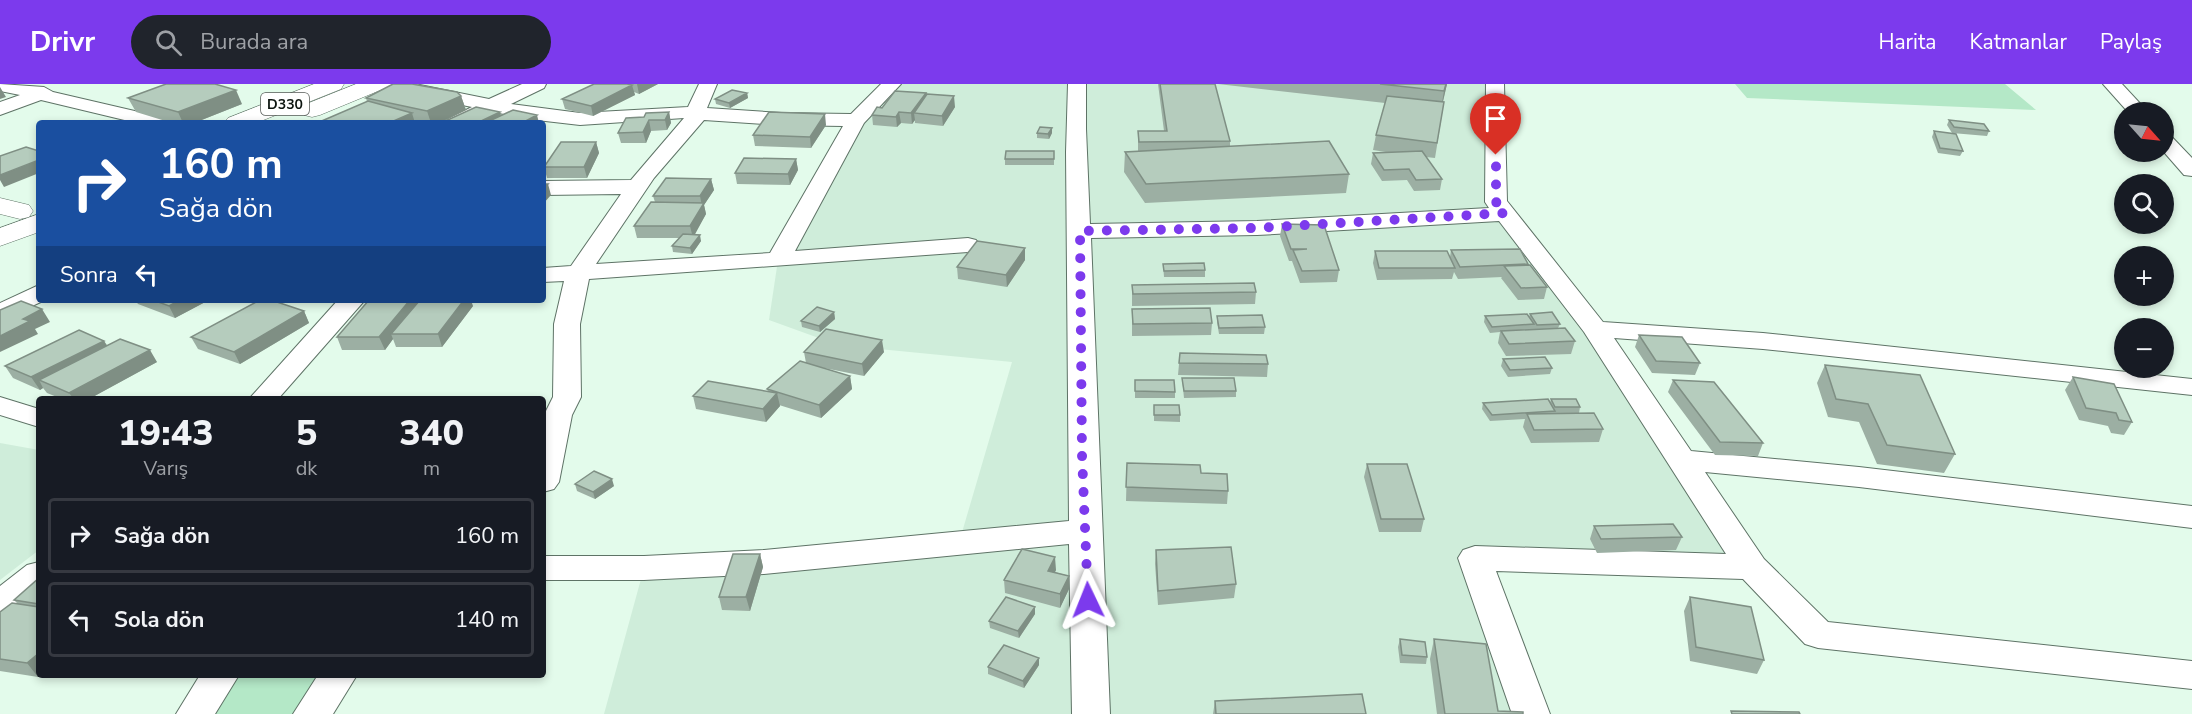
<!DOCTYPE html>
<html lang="tr">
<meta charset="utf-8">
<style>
:root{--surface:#171b24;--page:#20242c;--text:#f1f3f6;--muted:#9ea1a6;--line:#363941;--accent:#7c3aed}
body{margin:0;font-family:"Nunito Sans",sans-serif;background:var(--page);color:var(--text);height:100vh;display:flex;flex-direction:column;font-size:22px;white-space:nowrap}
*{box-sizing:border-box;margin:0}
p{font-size:20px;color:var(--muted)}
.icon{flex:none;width:33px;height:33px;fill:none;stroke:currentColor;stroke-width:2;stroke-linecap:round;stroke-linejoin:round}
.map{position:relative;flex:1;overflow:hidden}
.sheet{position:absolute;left:36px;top:312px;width:510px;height:282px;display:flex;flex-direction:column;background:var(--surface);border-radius:6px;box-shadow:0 3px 9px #0003}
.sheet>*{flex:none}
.top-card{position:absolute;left:36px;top:36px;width:510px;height:183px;border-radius:6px;box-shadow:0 3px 9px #0003;background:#1a4fa0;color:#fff;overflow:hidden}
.needle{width:39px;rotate:117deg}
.controls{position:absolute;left:2114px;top:18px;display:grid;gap:12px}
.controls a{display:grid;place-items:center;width:60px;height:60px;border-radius:50%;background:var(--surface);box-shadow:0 3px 9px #0003;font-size:30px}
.pin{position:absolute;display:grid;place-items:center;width:51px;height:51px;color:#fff;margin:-62px -26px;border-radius:50% 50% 50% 0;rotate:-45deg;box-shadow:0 0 6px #0007}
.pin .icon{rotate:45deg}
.me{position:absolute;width:66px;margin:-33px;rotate:358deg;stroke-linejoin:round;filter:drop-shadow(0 0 4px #0008)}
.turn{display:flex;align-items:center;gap:21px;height:126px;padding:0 24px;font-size:27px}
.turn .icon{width:78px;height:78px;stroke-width:2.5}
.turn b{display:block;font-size:42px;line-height:51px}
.then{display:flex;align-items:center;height:57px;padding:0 24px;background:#0003;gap:12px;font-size:22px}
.eta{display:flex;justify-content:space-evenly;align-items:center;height:102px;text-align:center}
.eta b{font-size:36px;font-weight:800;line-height:42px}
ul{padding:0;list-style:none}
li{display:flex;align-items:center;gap:18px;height:75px;margin:0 12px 9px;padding:0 12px;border:3px solid var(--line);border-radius:6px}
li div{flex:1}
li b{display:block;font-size:22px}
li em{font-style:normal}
header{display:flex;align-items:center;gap:36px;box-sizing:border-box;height:84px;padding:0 30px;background:var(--accent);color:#fff}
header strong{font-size:28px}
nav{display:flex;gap:33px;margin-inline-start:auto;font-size:21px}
.search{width:420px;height:54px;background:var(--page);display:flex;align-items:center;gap:15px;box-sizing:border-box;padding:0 21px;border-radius:33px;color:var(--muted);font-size:22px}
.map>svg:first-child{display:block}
.built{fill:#cfedda}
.green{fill:#b4e8c7}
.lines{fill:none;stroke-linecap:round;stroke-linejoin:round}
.minor-casing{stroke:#5e7366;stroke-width:2}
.tertiary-casing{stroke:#5e7366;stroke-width:1}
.primary-casing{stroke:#5e7366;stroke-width:1}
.minor{fill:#fff;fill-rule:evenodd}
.tertiary{fill:#fff;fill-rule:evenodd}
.primary{fill:#fff;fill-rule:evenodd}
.wall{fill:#9cafa3}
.shaded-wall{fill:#7f8f84}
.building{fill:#b5ccbd;stroke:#7f8f84;stroke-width:1.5}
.route{stroke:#7c3aed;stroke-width:10;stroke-dasharray:0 18}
.labels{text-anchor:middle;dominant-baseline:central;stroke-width:4.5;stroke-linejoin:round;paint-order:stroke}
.shield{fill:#fff;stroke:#555a57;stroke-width:1.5}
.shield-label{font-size:14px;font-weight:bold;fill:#0c140f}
</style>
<header>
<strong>Drivr</strong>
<div class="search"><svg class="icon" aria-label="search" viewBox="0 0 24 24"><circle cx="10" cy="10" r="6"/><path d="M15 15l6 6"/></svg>Burada ara</div>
<nav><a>Harita</a><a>Katmanlar</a><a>Paylaş</a></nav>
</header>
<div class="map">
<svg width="2192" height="630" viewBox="0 0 2192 630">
<rect width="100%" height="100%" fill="#e3fbeb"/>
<path class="built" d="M892 0H1496L1506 130 1752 483 1475 474 1531 630H604L644 484 958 462 1012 278 838 261 769 236 778 176 856 36Z
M0 359 39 366V466L0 496Z"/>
<path class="green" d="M1735 0H2005L2036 26 1747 14Z
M238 591H321L296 630H211Z"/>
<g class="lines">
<defs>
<path id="minor" d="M0 0 44 3 53 8 169 35 172 39H137L41 16 0 31V18L20 11 0 7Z
M378 0H415L489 15 522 0H546L544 4 511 20 580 29 688 23 699 0H717L707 24 781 29 851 30 881 0H901L864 39 795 167 968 154 976 156 980 161 976 166 968 168 589 195 580 240 581 313 572 331 559 398 554 405 543 408V333L553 313 554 240 564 197 543 198V184L571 182 621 110 543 111V97L631 96 684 34 580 41 528 35 494 28 471 39H445L448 35 472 23 387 6 380 4ZM704 36 781 41 843 42 770 169 596 180 654 94Z
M1068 0H1086V45L1090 140 1257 137 1489 124 1485 118 1486 0H1504L1507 117 1603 238 1763 249 2192 295V311L1763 265 1614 254 1691 367 1859 383 2192 422V444L1859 403 1705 388 1764 475 1828 538 2192 577V605L1818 564 1805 560 1743 495 1496 487 1550 630H1512L1458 474 1463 466 1475 462 1726 470 1584 248 1499 137 1257 151 1091 154 1110 630H1072L1069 460 764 490 644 496H543V472H644L764 466 1069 437 1066 68Z
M2103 0H2122L2148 28H2128Z
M2163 49 2170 51 2192 74V92L2184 91 2163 67Z
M39 201V216H45L0 237V219Z
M338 216H365L278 315H249Z
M0 313 39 325V343L0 331Z
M39 478V508L12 530 0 534V502L27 481Z
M200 591H239L215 630H176Z
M318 591H357L333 630H293Z"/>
<path id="tertiary" d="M0 114 29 121 33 127 29 133 20 135 0 130Z"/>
<path id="primary" d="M314 0H344L341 5 256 39H224L228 34Z
M356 0H386L383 5 320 31 312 33 304 31 301 26 304 21Z
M39 130V148L0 162V144Z"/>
</defs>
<use href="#minor" class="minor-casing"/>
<use href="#tertiary" class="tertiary-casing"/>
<use href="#primary" class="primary-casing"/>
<use href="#minor" class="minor"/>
<use href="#tertiary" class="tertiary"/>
<use href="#primary" class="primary"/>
</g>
<path class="wall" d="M594 0H658L639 10 634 8 635 11 593 32 565 25 562 15Z
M1158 0H1215L1230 57V62L1349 90 1346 109 1145 119 1124 88 1125 68H1138V47H1164Z
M1218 0H1447L1443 18H1444L1435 74 1426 73 1442 95 1440 106 1414 107 1407 96 1382 97 1371 80 1373 69H1392L1373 66 1376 51 1385 19Z
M747 9 748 14 730 24 716 20 715 15Z
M926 9V12L955 23 943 42 915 39V36L912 40 901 39 897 43 873 41 872 31 882 24Z
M461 12 466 26 439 39 415 38 367 18 366 14Z
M128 14 242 20 194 39H172L136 28Z
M669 28 671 39 667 46 651 47 646 59H621L618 49 644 33Z
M1949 36 1989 47 1987 52 1952 49 1947 41Z
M826 41 811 64 755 62 753 51Z
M1052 44V49L1049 55 1037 54V49Z
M1934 47 1963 67 1960 72 1938 69 1932 53Z
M596 58 599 69 587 94H547L544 83Z
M1054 67V81H1005V75Z
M796 75 798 86 790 101 737 100 735 89Z
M711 95 714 106 704 121 706 130 694 150 701 157 692 170 673 168 672 162 679 154H637L634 142 655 118 653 112Z
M1282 140 1339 186 1337 198 1300 199 1292 177H1289L1280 152Z
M1025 164V176L1007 203 958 195 957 183Z
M1451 166 1528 180 1527 181 1547 203 1544 215 1518 216 1501 194 1502 193 1458 195 1454 188 1452 195 1377 196 1373 179 1375 167 1450 173Z
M1163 180 1205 186V193H1164Z
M1132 201 1256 208 1255 220 1132 222Z
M135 216H209L175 234 138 220Z
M369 216H418V218L473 222 442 263H396L393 255 385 266H342L337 253Z
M1132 225 1212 239 1211 251 1132 252Z
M304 227 309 239 240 280 198 265 191 253Z
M834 228 835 235 820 248 802 243 801 237Z
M1530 230 1560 240 1558 244 1575 257 1571 270 1506 272 1498 259 1500 248 1490 249 1484 238 1485 232 1529 233Z
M1217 232 1265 243 1264 250H1219L1217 238Z
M1639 251 1700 279 1695 291 1652 289 1635 263Z
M104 257 107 261 157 278 89 315H62L47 309 43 304 40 306 13 294 5 282Z
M804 268H884L864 292 819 283 850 292 852 305 821 334 779 321 780 322 766 338 696 325 693 312 768 308 767 305 806 279Z
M1180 269 1268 280 1267 293 1178 291Z
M1503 275 1552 284 1550 290 1508 293 1501 282Z
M1825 281 1955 370 1944 389 1877 380 1859 338 1828 333 1817 299Z
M2073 293 2132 338 2124 351 2111 349 2108 342 2079 336 2065 306Z
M1182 294 1236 307V313L1184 314Z
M1135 296 1175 308V314H1135Z
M1673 296 1763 359 1758 372 1715 371 1668 308Z
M1551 315 1580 323 1579 329 1603 345 1599 358 1531 359 1523 343 1525 335 1490 337 1482 325 1483 319H1550Z
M1154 321 1180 331V338L1154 337Z
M1127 379 1201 389 1228 407 1227 420 1126 417Z
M1367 380 1424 435 1421 448H1379L1364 393Z
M575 400 614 402 595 415 577 407Z
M1594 442 1682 453 1676 466 1597 469 1590 455Z
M1156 466 1236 500 1234 514 1158 521 1155 480Z
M760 470 763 483 750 527 722 526 719 513Z
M1056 486 1055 488 1069 492V505L1060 524 1005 509 1004 496Z
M39 494V591H40L38 593 0 587V528L17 519 14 516Z
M1690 513 1764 576 1757 590 1690 577 1684 527Z
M1035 530 1019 554 990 544 989 537Z
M1400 555 1427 573 1426 580 1400 579 1398 563Z
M1434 555 1498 627 1523 630H1437L1430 575Z
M1039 581 1024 604 988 590V583Z
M1215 617 1366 630H1213Z"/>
<path class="shaded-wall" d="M637 0H658L639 10Z
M1446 0H1447L1441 25 1444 7Z
M632 1 635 11 593 32 591 22Z
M0 3 6 13 0 15Z
M236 6 242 20 194 39H183L178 28Z
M747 9 748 14 730 24 729 19Z
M926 9V20L914 29 915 36 912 40 911 29Z
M461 12 466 26 439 39H431L427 27Z
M954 12 955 23 943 42 942 32Z
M500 28 503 39H477Z
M669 28 671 39 667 46 665 36Z
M899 28 901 39 897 43 896 33Z
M412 29 415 39H389Z
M825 30 826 41 811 64 810 53Z
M537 31 539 39H522Z
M649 36 651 47 646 59 643 48Z
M1052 44V49L1049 55 1048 50Z
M596 58 599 69 587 94 584 83Z
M796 75 798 86 790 101 788 90Z
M39 76V89L4 103 0 96V91Z
M711 95 714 106 704 121 706 130 693 154 690 142 702 122 700 112Z
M548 100 551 111 543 120V105Z
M700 151 701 157 692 170 690 164Z
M1025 164V176L1007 203 1006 191Z
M180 216H209L175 234 169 222Z
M410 216H418L420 222 391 250 393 255 385 266 379 253Z
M464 216H471L473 222 442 263 438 250Z
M42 225 50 238 35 245 38 250 0 268V252L23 235Z
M304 227 309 239 240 280 234 268Z
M834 228 835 235 820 248 819 242Z
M882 256 884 268 864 292 862 280Z
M104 257 111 269 39 296 43 304 40 306 31 293Z
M150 266 157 278 89 315H74L69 309Z
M850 292 852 305 821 334 819 321Z
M777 309 780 322 766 338 763 325Z
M612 395 614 402 595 415 593 408Z
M760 470 763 483 750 527 746 513Z
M1055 473 1056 486 1049 500 1048 487Z
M1069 492V505L1060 524V510Z
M1035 523V530L1019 554 1018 547Z
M39 569V591H40L38 593 27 579Z
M1039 574V581L1024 604 1023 597Z"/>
<path class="building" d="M166 0H215L236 6 178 28 128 14Z
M393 0H412L457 8 461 12 427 27 366 14Z
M594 0H627L632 1 591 22 562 15Z
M1160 0H1215L1230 57 1139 58 1138 47H1167Z
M1380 0H1446L1444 7Z
M732 6 747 9 729 19 715 15Z
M895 7 926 9 911 29 899 28 896 33 872 31 877 23 882 24Z
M927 10 954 12 942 32 914 29Z
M1387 12 1444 18 1437 59 1376 51Z
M368 17 412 29 389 39H317Z
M476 23 500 28 477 39H441Z
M513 26 537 31 522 39H485Z
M669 28 665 36H649L643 48 618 49 626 34 644 33 646 29Z
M769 28 825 30 810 53 753 51Z
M1949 36 1984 40 1989 47 1954 43Z
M1040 43 1052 44 1048 50 1037 49Z
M1934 47 1956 50 1963 67 1940 64Z
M1329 57 1349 90 1146 100 1125 68Z
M561 58H596L584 83H544Z
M26 63 39 67V76L0 91V72Z
M1006 67H1054V75H1005Z
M1422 67 1442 95 1416 96 1409 85 1384 86 1373 69Z
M744 74 796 75 788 90 735 89Z
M666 94 711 95 700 112H653Z
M543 100H548L543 105Z
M651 118 704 119 690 142H634Z
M1282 140 1324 141 1339 186 1302 187 1293 166 1307 165H1291Z
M683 150 700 151 690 164 672 162Z
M977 157 1025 164 1006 191 957 183Z
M1520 165 1528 180 1460 183 1451 166Z
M1375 167H1447L1455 184H1379Z
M1204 179 1205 186 1164 187 1163 180Z
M1530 181 1547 203 1521 204 1504 182Z
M1254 199 1256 208 1133 210 1132 201Z
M153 216H180L169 222Z
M260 216H271L304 227 234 268 191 253Z
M369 216H410L379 253H337Z
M420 216H464L438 250H391Z
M21 217 42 225 23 235 30 237 0 252V226Z
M817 223 834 228 819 242 801 237Z
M1210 224 1212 239 1133 240 1132 225Z
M1552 228 1560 240 1537 241 1530 230Z
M1527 230 1534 240 1492 243 1485 232Z
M1262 231 1265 243 1219 244 1217 232Z
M1565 244 1575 257 1509 260 1501 247Z
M826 245 882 256 862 280 804 268Z
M79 246 104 257 31 293 5 282Z
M1639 251 1682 253 1700 279 1656 277Z
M120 255 150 266 69 309 39 296Z
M1180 269 1266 271 1268 280 1179 279Z
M1545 273 1552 284 1510 286 1503 275Z
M800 277 850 292 819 321 767 305Z
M1825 281 1920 291 1955 370 1887 361 1868 320 1836 315Z
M2073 293 2114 300 2132 338 2119 336 2116 329 2086 324Z
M1182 294H1234L1236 307H1184Z
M1135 296H1174L1175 308 1135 307Z
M1673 296 1714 298 1763 359 1720 358Z
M708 297 777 309 763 325 693 312Z
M1548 315 1555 327 1492 331 1483 319Z
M1551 315H1576L1580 323H1555Z
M1154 321H1179L1180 331H1154Z
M1594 329 1603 345 1534 346 1527 330Z
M1127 379 1200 381 1201 389 1227 390 1228 407 1126 403Z
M1367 380H1407L1424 435H1381Z
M594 387 612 395 593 408 575 400Z
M1673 440 1682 453 1601 455 1594 442Z
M1231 463 1236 500 1158 507 1156 466Z
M1022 465 1055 473 1048 487 1069 492 1060 510 1004 496Z
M733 470H760L746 513H719Z
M39 494V520L14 516Z
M1006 513 1035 523 1018 547 989 537Z
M1690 513 1751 523 1764 576 1696 563Z
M12 519 39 523V569L27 579 0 575V528Z
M1400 555 1425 558 1427 573 1402 571Z
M1434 555 1486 560 1498 627 1523 628V630H1445Z
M1004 561 1039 574 1023 597 988 583Z
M1362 610 1366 630H1216L1215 617Z
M1731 627 1799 628 1800 630H1732Z"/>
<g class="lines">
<path class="route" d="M1088 516 1082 371 1080 147 1257 144 1506 129 1496 118V71"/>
</g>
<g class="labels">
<rect class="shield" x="261" y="9" width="48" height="22" rx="4.5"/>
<g class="shield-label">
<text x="285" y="20">D330</text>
</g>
</g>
</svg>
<div class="controls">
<a><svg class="needle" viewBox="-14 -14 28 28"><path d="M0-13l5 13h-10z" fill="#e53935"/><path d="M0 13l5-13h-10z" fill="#9ea1a6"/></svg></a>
<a><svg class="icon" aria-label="search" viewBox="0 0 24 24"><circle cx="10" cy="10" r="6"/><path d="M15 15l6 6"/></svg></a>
<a>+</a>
<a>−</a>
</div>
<div class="pin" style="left:1496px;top:71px;background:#d93025"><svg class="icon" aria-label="arrive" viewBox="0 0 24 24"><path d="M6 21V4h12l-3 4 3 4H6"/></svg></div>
<svg class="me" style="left:1088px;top:516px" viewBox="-20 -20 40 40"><path d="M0-17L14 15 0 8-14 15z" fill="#7c3aed" stroke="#fff" stroke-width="4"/></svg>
<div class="top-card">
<div class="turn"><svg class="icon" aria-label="right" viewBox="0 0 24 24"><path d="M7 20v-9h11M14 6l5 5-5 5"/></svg><div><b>160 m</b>Sağa dön</div></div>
<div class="then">Sonra<svg class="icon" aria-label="left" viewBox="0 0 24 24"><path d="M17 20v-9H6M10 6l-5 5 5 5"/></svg></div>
</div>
<section class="sheet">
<div class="eta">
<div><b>19:43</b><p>Varış</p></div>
<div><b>5</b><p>dk</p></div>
<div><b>340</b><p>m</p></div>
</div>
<ul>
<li><svg class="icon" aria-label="right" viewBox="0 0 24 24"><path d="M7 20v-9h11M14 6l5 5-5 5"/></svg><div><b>Sağa dön</b></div><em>160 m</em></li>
<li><svg class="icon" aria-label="left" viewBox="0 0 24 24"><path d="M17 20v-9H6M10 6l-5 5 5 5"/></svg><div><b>Sola dön</b></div><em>140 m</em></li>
</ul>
</section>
</div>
